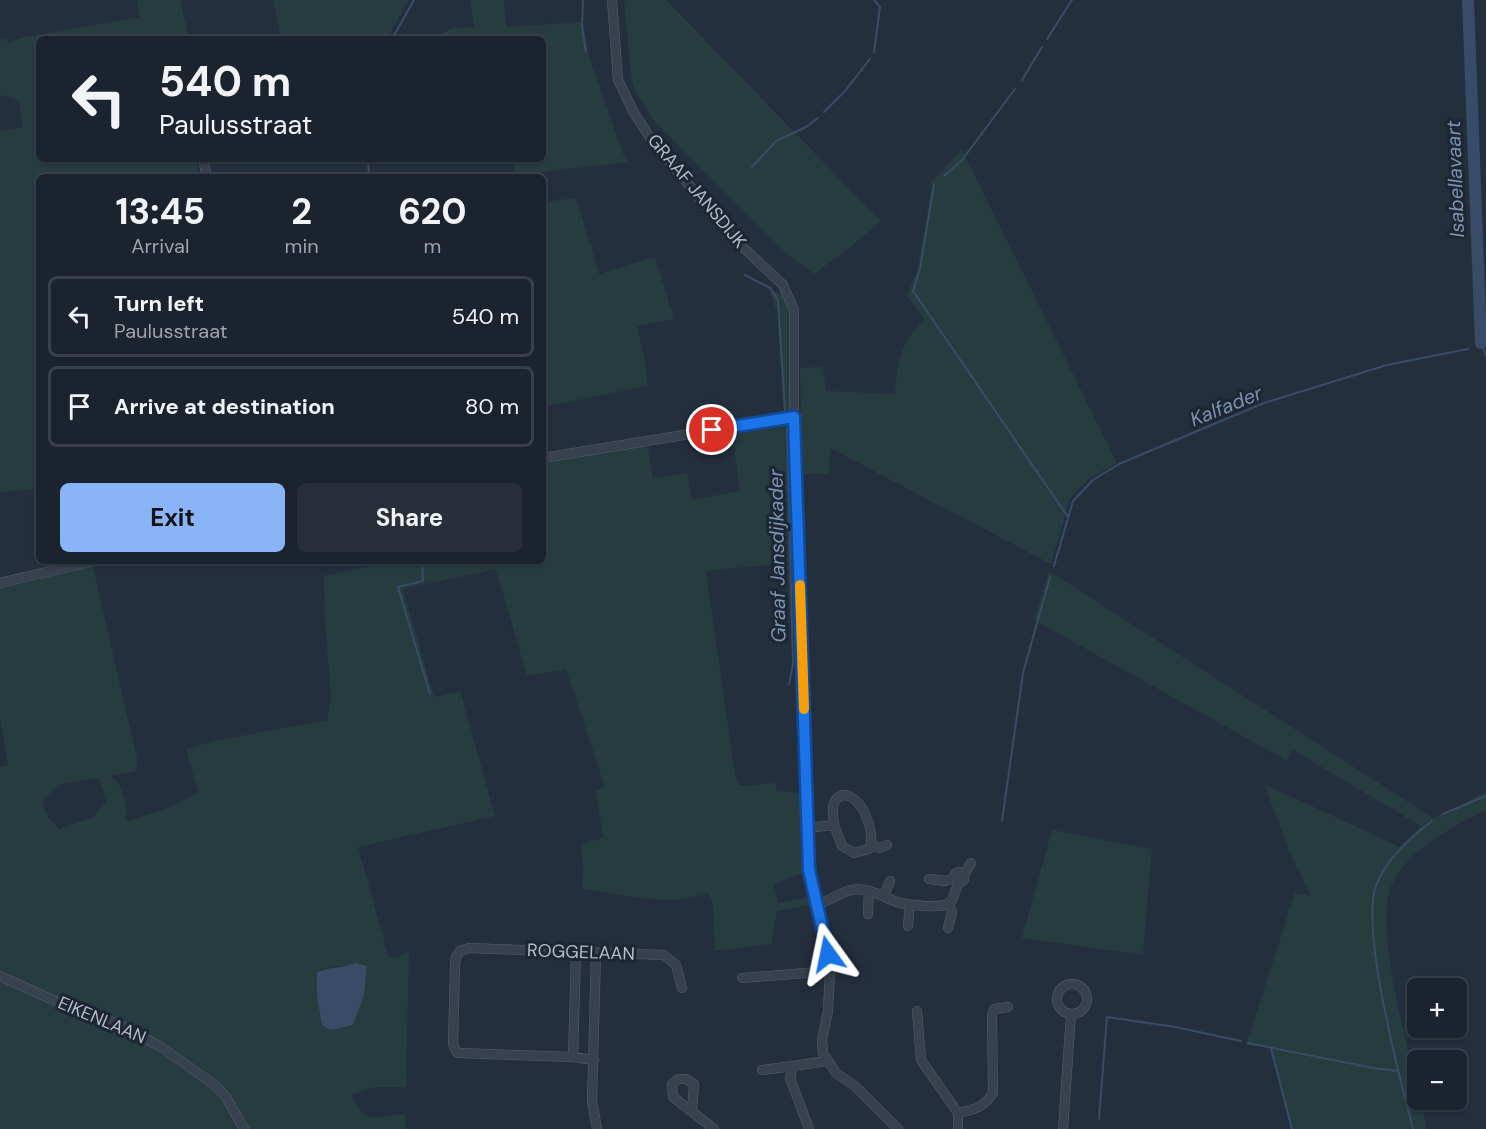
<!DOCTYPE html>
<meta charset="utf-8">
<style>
:root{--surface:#1b232e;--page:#282f3a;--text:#f1f3f6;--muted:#a0a4aa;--line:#39404a;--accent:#8ab4f8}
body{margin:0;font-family:"DM Sans",sans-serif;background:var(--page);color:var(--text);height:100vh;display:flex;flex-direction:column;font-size:22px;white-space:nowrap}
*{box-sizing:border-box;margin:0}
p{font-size:20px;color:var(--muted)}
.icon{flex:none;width:33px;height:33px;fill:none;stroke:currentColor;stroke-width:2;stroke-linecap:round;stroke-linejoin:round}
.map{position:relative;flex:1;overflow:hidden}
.sheet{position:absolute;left:36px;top:174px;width:510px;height:390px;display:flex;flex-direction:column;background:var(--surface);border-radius:9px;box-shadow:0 2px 4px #0004,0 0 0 2px var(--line)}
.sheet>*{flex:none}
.banner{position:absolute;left:36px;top:36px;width:510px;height:126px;border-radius:9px;box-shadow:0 2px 4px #0004,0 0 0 2px var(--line);background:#1b232e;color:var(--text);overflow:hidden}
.fabs{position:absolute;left:1407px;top:978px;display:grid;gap:12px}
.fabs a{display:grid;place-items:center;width:60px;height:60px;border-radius:9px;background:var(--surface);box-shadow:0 2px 4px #0004,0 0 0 2px var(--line);font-size:30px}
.pin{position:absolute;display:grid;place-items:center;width:51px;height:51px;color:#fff;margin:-26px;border:3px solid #fff;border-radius:50%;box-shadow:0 2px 6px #0007}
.me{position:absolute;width:66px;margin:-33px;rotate:348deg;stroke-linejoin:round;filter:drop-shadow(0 0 4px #0008)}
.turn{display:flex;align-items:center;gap:21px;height:126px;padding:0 24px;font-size:27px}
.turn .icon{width:78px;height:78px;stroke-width:2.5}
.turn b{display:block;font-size:42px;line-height:51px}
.eta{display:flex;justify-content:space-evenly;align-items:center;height:102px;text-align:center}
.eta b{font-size:36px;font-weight:700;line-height:42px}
.action{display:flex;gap:12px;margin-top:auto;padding:12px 24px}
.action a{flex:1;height:69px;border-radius:9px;background:var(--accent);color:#111;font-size:24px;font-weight:700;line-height:69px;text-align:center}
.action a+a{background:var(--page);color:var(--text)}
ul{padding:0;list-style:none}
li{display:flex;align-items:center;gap:18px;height:81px;margin:0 12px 9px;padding:0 12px;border:3px solid var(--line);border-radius:9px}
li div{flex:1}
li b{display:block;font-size:22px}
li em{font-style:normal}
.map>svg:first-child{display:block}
.green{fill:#263c3f;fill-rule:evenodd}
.water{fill:#394c67}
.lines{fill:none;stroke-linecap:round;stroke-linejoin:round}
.stream{stroke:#394c67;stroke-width:2}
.river{stroke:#394c67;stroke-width:12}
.minor-casing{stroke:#565f6c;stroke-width:10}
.minor{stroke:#38414e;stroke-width:9}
.route-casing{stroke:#114b97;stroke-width:15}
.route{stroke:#1a73e8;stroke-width:10}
.slow{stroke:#f59e0b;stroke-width:10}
.labels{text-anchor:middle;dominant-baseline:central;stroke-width:6;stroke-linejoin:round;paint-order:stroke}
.street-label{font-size:18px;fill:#b4bcc9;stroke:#1d2633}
.water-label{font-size:20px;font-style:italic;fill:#7c92b1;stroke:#1d2633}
</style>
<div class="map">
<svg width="1486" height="1129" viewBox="0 0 1486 1129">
<rect width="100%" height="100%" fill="#242f3e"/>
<path class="green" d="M137 0H180L189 39H39V159H196L201 177H39V489L0 492V131L23 127 19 101 0 95V39H6L8 43 20 38 140 17Z
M273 0H408L387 39H281Z
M470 0H504L506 27 583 22 590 60 624 156 628 162 516 175 512 159H543V39H437L436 36 453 28 474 27Z
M624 0H666L881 221 854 244 814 274 788 255 654 121 634 88 631 75Z
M962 150 1117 463 1090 478 1070 498 1051 564 830 448 829 474H802L800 368 823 367 826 391 895 394C898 360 899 345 924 319L907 296 917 271 932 188 929 184Z
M576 198 599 274 655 257 674 319 637 326 645 360 648 386 543 407V202Z
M770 291 783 294 790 310 792 406 784 415 777 312Z
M782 421 792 433 796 617 790 619 787 563 706 571 735 774 739 785 750 786 776 782V791L801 793 805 874 801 873 774 885 778 903 808 897 810 905 777 911 771 944 715 951 713 906 709 893C669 907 622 895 582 889L583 868 581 844 603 838 596 791 605 787 566 669 527 676 496 569 403 589 434 697 460 691 495 816 358 847 389 958H397L409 950 406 1087H376L352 1094C363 1126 376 1117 405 1114L406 1129H248C227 1090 218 1082 182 1057L0 973V767L8 765 0 719V585L92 563 138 763 135 771 111 776C124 785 127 807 126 822L169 808 198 792 186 749 219 740 327 720 331 698 325 620 324 576 394 561H543V462L647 443 653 479 687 473 692 500 740 491 731 428ZM99 778 106 802 92 818 59 829 47 816 42 803 61 784ZM330 966H367L364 995H317V972Z
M1049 571 1433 818 1486 792V810C1452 827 1412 847 1393 882 1372 923 1407 1042 1417 1089L1418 1100H1420L1427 1129H1291L1270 1048 1246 1045 1295 893 1311 896 1293 860 1264 784 1400 847 1421 826 1293 750 1286 760 1034 620Z
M1052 830 1152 849 1143 955 1022 938Z
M0 980 138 1037 213 1089 223 1100 239 1129H0Z"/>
<path class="water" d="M355 963 367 966 364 995 353 1025 331 1030 322 1025 317 995V972C331 966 342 969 355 963Z"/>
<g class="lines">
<path class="stream" d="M583 0 582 27 586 52
M392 39 414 0
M1047 39 1072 0
M874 52 880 7 874 0
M1022 80 1042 47
M824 112 845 91 870 59
M368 159 369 177
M752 167 776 141 806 127 818 118
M944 176 962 160 1015 89
M934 184 920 269 913 291 1068 517
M745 275 770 288 778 300 785 410
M1481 343 1486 356
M787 428 793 664 789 684
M422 561 423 581 398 587 430 694
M1054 566 1073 501 1093 480 1119 464 1264 403 1387 365 1468 349
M1443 814 1486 796
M1002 821 1023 673 1050 577
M1248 1043 1373 1068 1398 1071
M1271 1048 1292 1129
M1099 1119 1107 1017 1175 1027 1241 1041
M1413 1129C1400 1080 1360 930 1376 886 1385 860 1411 837 1432 821"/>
<path class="river" d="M1468 0 1481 343"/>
<defs>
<path id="minor" d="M612 0 618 80 634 113 653 142 733 238 783 285 794 310V417L806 828 811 883 825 937 830 971 828 1011 822 1040 823 1053 836 1073 856 1087 898 1129
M203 159 207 177
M543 458 794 417
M0 583 94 561
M806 828 834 825 842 846 854 853 869 849C877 835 862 794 843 795 829 800 833 813 834 825
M871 845 880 848 887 845
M964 875 971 863
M929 879 946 881 953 878
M884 896 890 881
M816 905C828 901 840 893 851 890 869 886 883 898 900 903 914 906 932 907 946 905L952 900 958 884 964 880V875L959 872 955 874 953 878 958 884
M868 914 869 891
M908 926 910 905
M948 928 952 912 949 904
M576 953 573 1057 594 1060
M596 954 592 1101 597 1129
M0 976 71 1008 116 1023 161 1047 216 1086 226 1097 244 1129
M742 978 830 971
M1057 999a15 15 0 1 1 30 0a15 15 0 1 1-30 0Z
M917 1011 921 1060 958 1113V1129
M573 1057 457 1053 453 1044 455 966 456 957 460 951 469 948 664 955 676 965 682 988
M762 1070 793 1066
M692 1111 694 1084 686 1079H678L672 1084 673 1097 714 1129
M958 1113C974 1109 984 1108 993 1093L992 1015 994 1009 1008 1007
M809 1129 790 1078 793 1066 827 1061
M1063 1129 1071 1014"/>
</defs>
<use href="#minor" class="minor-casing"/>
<use href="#minor" class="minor"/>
</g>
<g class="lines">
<defs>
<path id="route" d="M712 430 794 417 809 870 828 954"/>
</defs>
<use href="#route" class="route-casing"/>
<use href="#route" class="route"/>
<path class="slow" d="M800 585 804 709"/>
</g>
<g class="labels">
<g class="street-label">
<text transform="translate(697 191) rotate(50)">GRAAF JANSDIJK</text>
<text transform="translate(581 952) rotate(2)">ROGGELAAN</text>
<text transform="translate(102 1020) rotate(23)">EIKENLAAN</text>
</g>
<g class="water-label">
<text transform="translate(1455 179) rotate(-92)">Isabellavaart</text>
<text transform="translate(1226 406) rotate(-22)">Kalfader</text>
<text transform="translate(777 556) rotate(-91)">Graaf Jansdijkader</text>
</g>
</g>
</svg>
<div class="fabs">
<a>+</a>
<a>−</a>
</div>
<div class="pin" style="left:712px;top:430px;background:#d93025"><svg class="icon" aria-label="arrive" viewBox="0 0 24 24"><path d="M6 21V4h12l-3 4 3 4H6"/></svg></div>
<svg class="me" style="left:828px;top:954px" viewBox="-20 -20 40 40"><path d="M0-17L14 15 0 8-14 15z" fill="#1a73e8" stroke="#fff" stroke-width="4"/></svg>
<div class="banner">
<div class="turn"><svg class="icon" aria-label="left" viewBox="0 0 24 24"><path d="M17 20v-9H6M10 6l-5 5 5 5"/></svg><div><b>540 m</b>Paulusstraat</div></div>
</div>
<section class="sheet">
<div class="eta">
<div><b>13:45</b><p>Arrival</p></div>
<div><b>2</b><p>min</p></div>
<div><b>620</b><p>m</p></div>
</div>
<ul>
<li><svg class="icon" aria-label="left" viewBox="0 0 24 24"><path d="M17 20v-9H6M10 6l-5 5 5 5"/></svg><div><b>Turn left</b><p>Paulusstraat</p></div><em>540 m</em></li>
<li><svg class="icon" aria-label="arrive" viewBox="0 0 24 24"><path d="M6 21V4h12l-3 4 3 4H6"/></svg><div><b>Arrive at destination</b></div><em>80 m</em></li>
</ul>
<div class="action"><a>Exit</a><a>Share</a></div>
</section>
</div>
